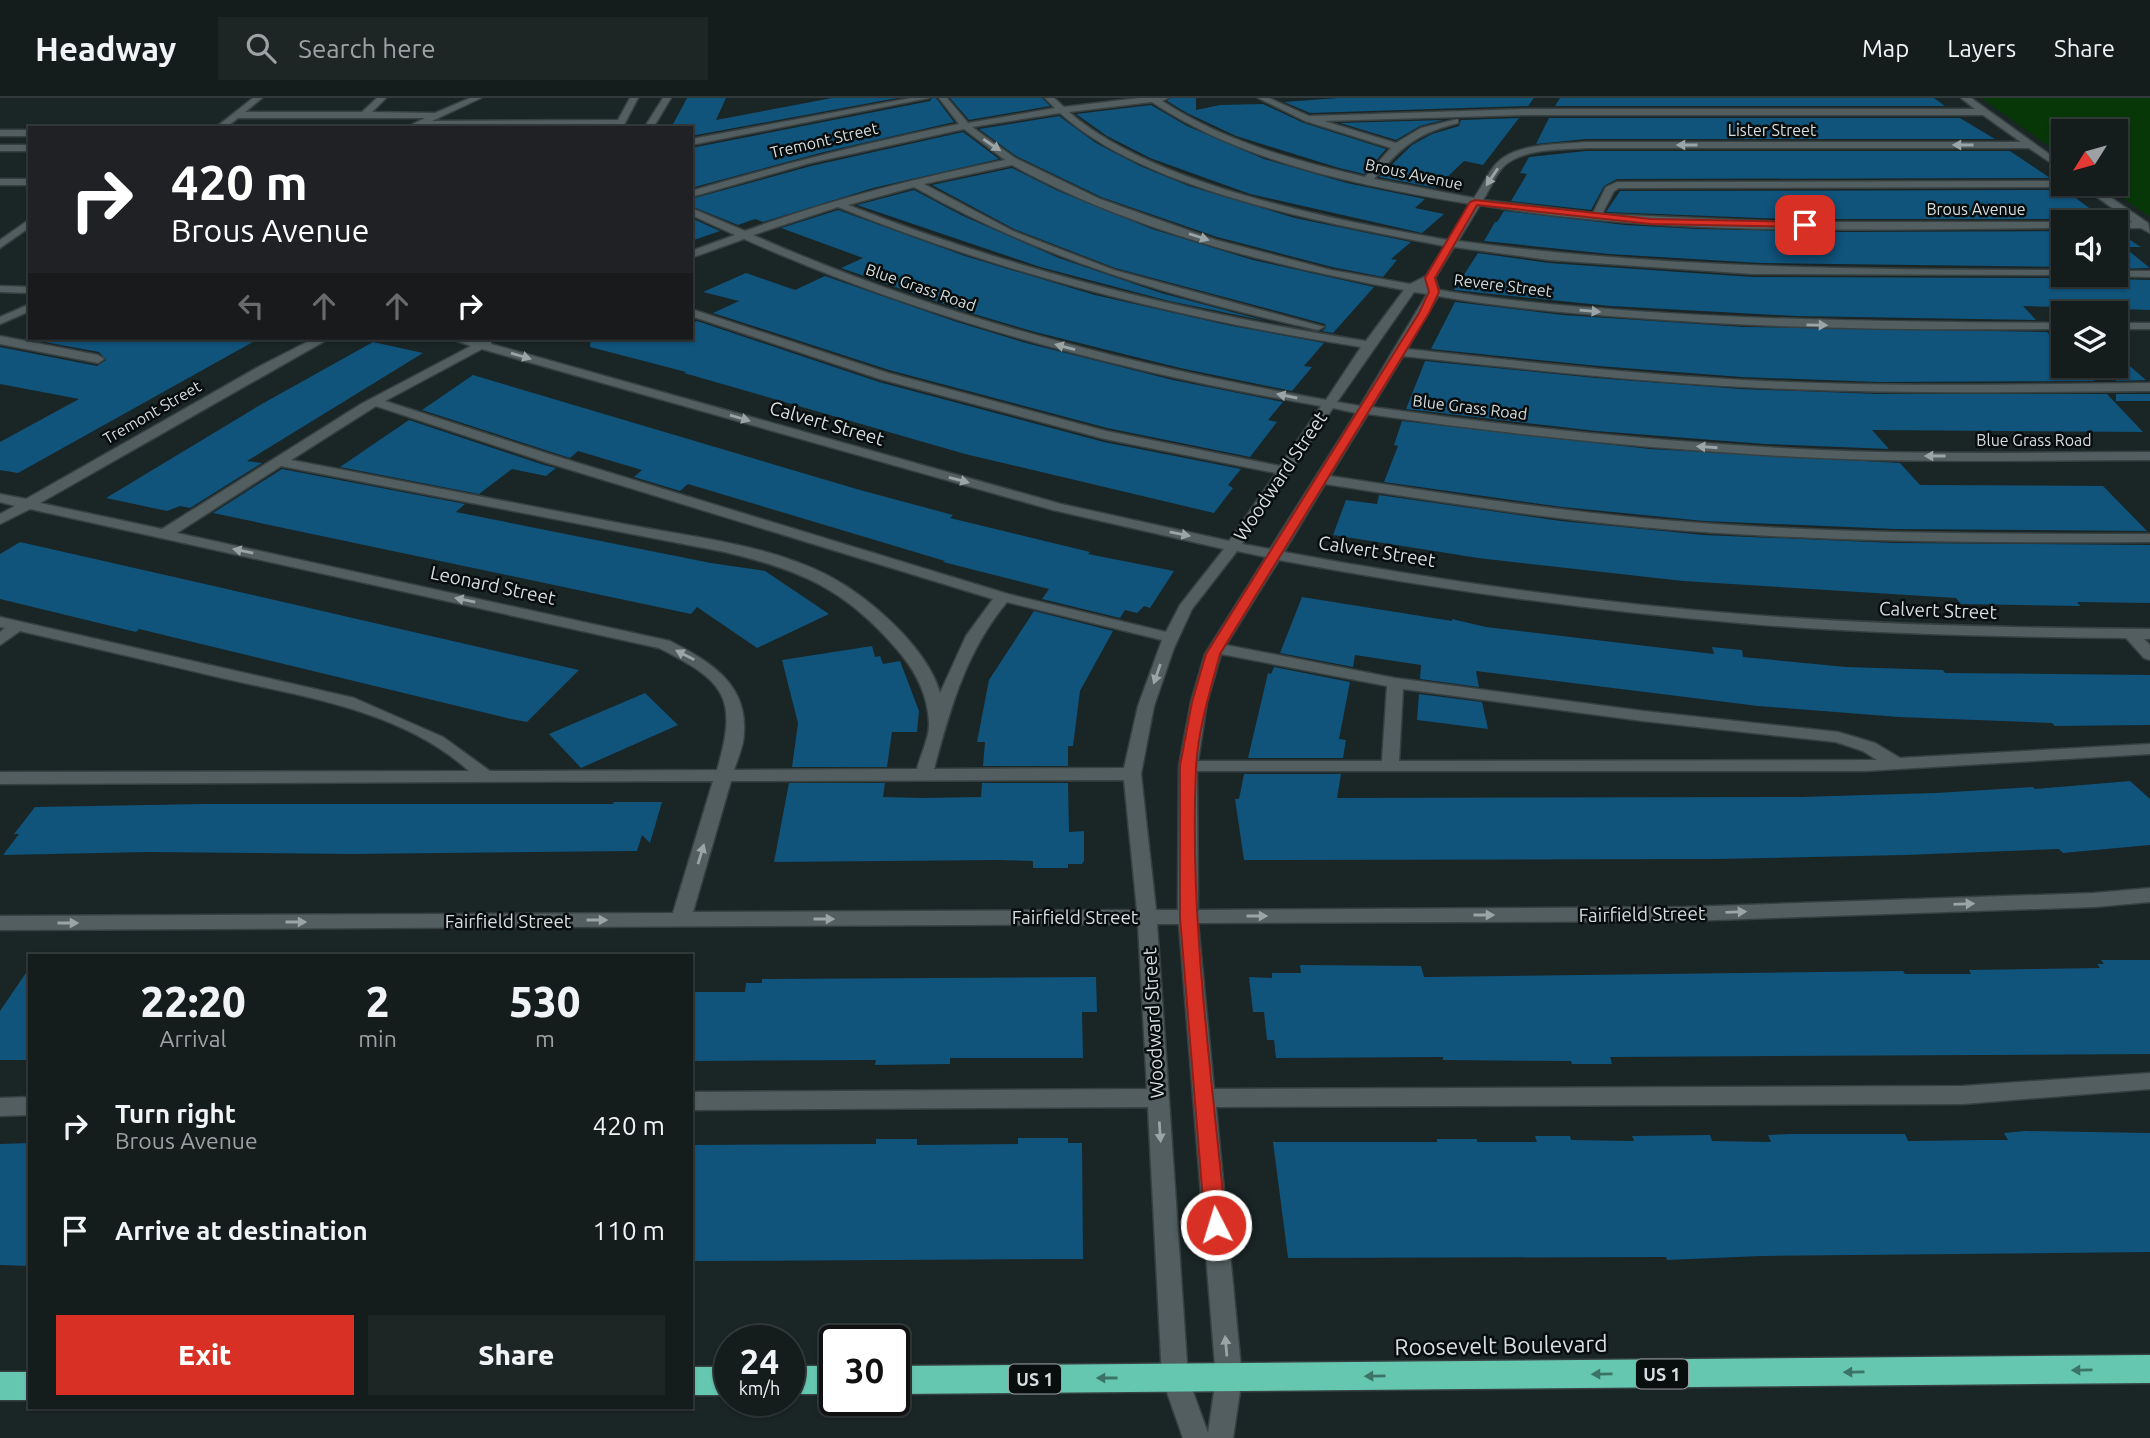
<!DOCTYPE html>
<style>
:root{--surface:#141c1c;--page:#1d2525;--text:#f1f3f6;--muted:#9da1a3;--line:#333a3b;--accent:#d93025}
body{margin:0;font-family:Ubuntu,sans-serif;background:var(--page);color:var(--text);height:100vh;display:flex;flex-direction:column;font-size:26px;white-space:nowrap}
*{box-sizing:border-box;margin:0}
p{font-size:23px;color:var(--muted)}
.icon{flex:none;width:38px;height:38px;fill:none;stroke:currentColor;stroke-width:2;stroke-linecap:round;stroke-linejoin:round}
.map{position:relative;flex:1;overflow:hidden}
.sheet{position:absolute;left:28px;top:856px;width:665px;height:455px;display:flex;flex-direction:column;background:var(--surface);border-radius:0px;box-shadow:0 2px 5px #0004,0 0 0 2px var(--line)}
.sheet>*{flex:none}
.hud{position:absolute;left:28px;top:28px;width:665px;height:214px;border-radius:0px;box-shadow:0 2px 5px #0004,0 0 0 2px var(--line);background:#202124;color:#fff;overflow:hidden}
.needle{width:46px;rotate:233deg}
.fabs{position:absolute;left:2051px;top:21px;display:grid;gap:14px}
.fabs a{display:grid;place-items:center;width:77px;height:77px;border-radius:0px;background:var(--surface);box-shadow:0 2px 5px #0004,0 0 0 2px var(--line);font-size:35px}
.speed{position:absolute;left:714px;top:1227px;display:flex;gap:14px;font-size:35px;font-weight:700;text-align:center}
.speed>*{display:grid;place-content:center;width:91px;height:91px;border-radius:50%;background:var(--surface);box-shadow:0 2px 5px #0004,0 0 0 2px var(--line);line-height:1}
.speed small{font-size:18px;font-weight:400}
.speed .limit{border:4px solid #111;border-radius:10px;background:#fff;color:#111}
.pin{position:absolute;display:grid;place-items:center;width:60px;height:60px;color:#fff;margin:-30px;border-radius:14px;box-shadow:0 4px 10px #0006}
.me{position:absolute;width:77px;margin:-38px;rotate:355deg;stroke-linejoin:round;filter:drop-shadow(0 0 5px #0008)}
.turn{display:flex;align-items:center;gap:24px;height:147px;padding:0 28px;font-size:32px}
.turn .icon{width:91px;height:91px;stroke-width:2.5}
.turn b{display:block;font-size:49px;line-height:60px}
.lanes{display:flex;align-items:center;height:66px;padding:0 28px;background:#0003;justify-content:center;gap:35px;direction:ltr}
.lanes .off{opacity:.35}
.eta{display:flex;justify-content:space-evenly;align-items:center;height:119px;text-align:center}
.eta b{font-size:42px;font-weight:800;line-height:49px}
.button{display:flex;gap:14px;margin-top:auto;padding:14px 28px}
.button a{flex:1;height:80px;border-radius:0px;background:var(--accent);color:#fff;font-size:28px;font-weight:800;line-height:80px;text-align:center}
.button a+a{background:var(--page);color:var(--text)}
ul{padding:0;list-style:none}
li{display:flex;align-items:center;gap:21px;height:105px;padding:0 28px}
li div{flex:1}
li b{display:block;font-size:26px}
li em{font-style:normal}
header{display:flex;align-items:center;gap:42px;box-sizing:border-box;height:98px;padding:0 35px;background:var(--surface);border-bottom:2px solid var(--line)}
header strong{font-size:33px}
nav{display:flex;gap:38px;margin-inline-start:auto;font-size:24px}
.search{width:490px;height:63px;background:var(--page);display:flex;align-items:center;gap:18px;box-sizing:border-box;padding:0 24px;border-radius:0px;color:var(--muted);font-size:26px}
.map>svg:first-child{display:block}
.green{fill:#083707}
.building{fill:#10537b}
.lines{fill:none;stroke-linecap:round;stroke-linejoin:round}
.minor-casing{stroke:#374041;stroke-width:3}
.highway-casing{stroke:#374041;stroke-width:3}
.minor{fill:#525e60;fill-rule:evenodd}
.highway{fill:#66c7b0;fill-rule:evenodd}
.oneway{fill:#9ba4a6}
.oneway2{fill:#3c7367}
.route{fill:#d93025;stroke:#8d1f18;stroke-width:2}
.labels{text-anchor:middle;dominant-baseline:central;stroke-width:5;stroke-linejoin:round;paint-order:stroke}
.far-street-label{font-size:16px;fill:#d7dedf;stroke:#080d0e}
.shield{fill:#080d0e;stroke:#999fa0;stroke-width:2}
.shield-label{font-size:18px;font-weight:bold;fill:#d7dedf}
.street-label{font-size:19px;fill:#d7dedf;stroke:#080d0e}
.near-street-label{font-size:23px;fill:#d7dedf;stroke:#080d0e}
</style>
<header>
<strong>Headway</strong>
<div class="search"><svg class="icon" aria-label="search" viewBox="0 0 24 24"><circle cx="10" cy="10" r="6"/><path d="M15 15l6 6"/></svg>Search here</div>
<nav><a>Map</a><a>Layers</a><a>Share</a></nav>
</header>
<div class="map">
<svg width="2150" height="1340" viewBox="0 0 2150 1340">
<rect width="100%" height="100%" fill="#1a2526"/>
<path class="green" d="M1981 0H2150V119L2103 86H2116V33H2063V58Z"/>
<path class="building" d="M687 0H726L716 22 832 0H897L691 38V30H671Z
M932 0H936L954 24 824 54 691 90V50L930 3Z
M950 0H1042L1050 8 969 22Z
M1170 0H1196V12L1220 7 1263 6 1304 25 1386 51 1364 76 1339 70 1236 38 1187 15 1167 3Z
M1338 0H1534L1528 8 1310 15 1284 4Z
M1560 0H1934L1945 8H1555Z
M1151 7 1187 28 1264 61 1347 85 1425 101 1415 110 1444 116 1422 135 1250 96 1150 60 1107 38 1076 16Z
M1059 18 1096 45 1140 68 1189 88 1295 120 1411 144 1391 161 1397 162 1383 179 1332 169 1217 139 1101 99 1016 58 979 31Z
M1519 20 1483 67 1464 63 1436 90 1379 79 1412 47 1432 36 1459 28 1461 22Z
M1549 20H1960L1995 41H1586L1536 46Z
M1443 22 1420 28 1396 42 1340 25Z
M963 34 999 61 873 90 763 124 755 121 738 127 691 108V101L811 68Z
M1586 53H2010L2050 80 1617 81 1604 88 1591 112 1511 103 1527 76 1520 75 1529 59Z
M1012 70 1056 92 1152 131 1253 162 1374 189 1333 235 1322 233 1326 230 1325 226 1115 170 1014 131 932 87Z
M914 92 961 117 1059 160 1161 195 1266 223 1169 203 1040 169 857 107Z
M2065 92 2108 124H2066L2063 121H1785L1606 114 1620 93Z
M838 112 965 158 1095 197 1227 227 1324 245 1304 268 1312 269 1292 293 1180 270 1035 234 964 213 841 170 863 160 781 130Z
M1504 113 1625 127 1698 131 1844 134 2063 133V169L1760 165 1609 156 1484 143 1495 124H1497Z
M691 120 720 133 691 143Z
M2116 133 2141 149H2124L2150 170 2116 171Z
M1478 155 1549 165 1753 179 2063 180 2066 177H2110L2112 181 2150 182V212L2023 208 2036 222 1795 218 1610 208 1454 192Z
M746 175 795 192 825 178 954 223 1026 245 1173 282 1283 304 1268 322 1277 324 1250 359 1107 330 889 272 713 215 739 203 703 194Z
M1455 204 1563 217 1744 229 2047 234 2063 251V268H2080L2094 283 1879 284 1741 279 1598 268 1431 251Z
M697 223 879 284 1104 344 1241 371 1228 387 1233 390 1214 415 965 356 684 275 686 274 590 249 591 240H691V226Z
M23 240H260L18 375 0 372V344L79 301 0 286V249L97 268 106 262 99 254Z
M373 244 423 255 247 363 262 365 190 410 180 408 167 413 106 400 260 307Z
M2116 256 2146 282 2116 283Z
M1425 263 1596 280 1741 291 1879 296H2107L2143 334 1872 332 1889 351 1765 346 1596 333 1406 311Z
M473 277 860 392 953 417 950 420 1090 454 1088 456 1174 473 1150 510 1144 508 1137 515 1125 512 1120 520 1042 501 1049 491 943 464 945 463 688 386 680 393 634 379 642 372 578 353 570 360 422 312Z
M2116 296H2150V303H2116Z
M409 322 544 367 556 370 546 378 512 371 479 396 340 369Z
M1402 323 1650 351 1900 365 1920 387 2103 388 2147 433 1895 431 1704 423 1562 409 1384 384 1398 348 1394 347Z
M282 371 465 406 456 414 711 465 765 473 829 516 757 550 697 509 691 516 213 415Z
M1379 397 1561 423 1704 437 1895 445 2150 447V505L2077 504 2080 508 1961 506 1956 500 1683 483 1478 460 1333 437 1346 402 1377 406Z
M20 444 205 486 579 572 527 624 511 621 139 531 136 534 0 501V456Z
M1302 499 1452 523V521L1486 529 1714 556 1712 549 1742 552 1743 559 1846 569 1943 572 1945 575 2150 577V627L2055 628 2052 625 1899 619 1758 608 1476 573 1479 589 1420 581 1421 567 1355 557 1353 569 1280 555Z
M1034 513 1113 533 1080 593 1073 648H1068V668H983L985 644H977L989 582Z
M872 548 875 559 880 558 883 566 900 563 919 613 917 634H892L887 669H792L798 625 782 562Z
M1274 569 1350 584 1339 641 1346 642 1343 660H1248L1268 575 1271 576Z
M645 595 678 627 581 670 549 636Z
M1419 596 1482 604 1488 631 1417 622Z
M1244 676H1341L1337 700 1799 699 1936 695 2033 689 2035 691 2130 683 2150 701V747L2063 755 2059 751 1905 757 1715 761 1244 762 1235 701H1239Z
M789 685H885L883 699 922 700 981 699 982 685H1068L1069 734 1084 733V763L1082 766H1068V770H1033V763L997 762 774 764Z
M613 704H662L650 745 642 737 637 753 352 756 148 754 3 757 19 736H14L35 709 204 706H614Z
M2101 862H2150V956L1610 959 1612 966H1572L1571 963 1443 962V959L1276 960 1274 942H1267L1264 914H1253L1249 879 1272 880V875H1301L1300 867 1421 868 1424 879 1903 873 1905 876H1971L1969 872 2100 870 2097 866H2104Z
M30 869V962H0V913Z
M1096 879 1097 914H1082L1083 960H950V966L875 967 876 962 691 963V894H745L746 885H762V881Z
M2025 1033 2150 1035V1154L1761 1158 1667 1162 1666 1159 1288 1160 1273 1044H1437V1041H1477V1044H1537L1535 1038H1570L1571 1042 1634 1043 1632 1038 1710 1037 1712 1043 1771 1044 1768 1037 1790 1036H1905L1908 1043 1985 1042H2008L2004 1035Z
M1018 1040H1068V1045H1082L1083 1161 691 1163V1047L876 1046V1041H917V1047L1018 1046Z
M30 1045V1168L0 1167V1046Z"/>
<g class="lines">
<defs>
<path id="minor" d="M253 0H262L245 14H362L377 0H386L372 14 435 15 470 0H481L432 23 618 22 630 0H638L625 25 621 28 417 29 413 26 425 20H238L225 30H215Z
M663 0H671L653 30H644Z
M911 0H929L691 47V41Z
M939 0H947L968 25 1055 10 1045 0H1054L1064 9 1139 0H1168L1162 3C1223 43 1295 63 1365 79L1391 50 1305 23 1258 0H1269L1309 18 1524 11H1975L1961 0H1971L2063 66V73L2029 50H1586C1561 52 1524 50 1504 68 1496 76 1490 91 1483 102L1593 115 1606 89 1617 84 2063 83V86H2091L2148 125 2150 135 2141 130H2116L2115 124H2132L2083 89 1619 90 1614 93 1602 116 1785 124H2063V130C1869 131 1672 139 1480 107L1458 143C1659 170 1860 172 2063 172V177H2067L1753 176 1549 162 1454 149 1435 180 1439 192C1503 203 1569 208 1634 213 1777 223 1920 224 2063 225V231C1922 232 1780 231 1638 220 1572 215 1504 210 1438 198L1407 251C1534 265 1661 279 1789 284 1909 289 2030 286 2150 285V293C2030 294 1909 296 1789 291 1660 286 1532 272 1403 258L1372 309C1521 330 1670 345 1821 352 1931 357 2040 354 2150 354V362C2040 362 1931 365 1821 360 1669 353 1518 338 1368 316L1330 378C1433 394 1536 410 1640 420 1809 436 1980 436 2150 436V444C1980 445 1810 444 1641 429 1535 419 1430 402 1325 386L1284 454C1439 483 1595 505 1752 517 1884 527 2017 530 2150 531V541H2144L2150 547V562L2144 560 2126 540C2001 539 1876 536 1751 526 1592 513 1435 491 1279 462L1226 547 1395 580 1643 613 1838 634 1875 645 1900 660 2150 646V656L1865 673H1197L1198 812 1686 809 2094 795 2150 790V804L2094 809 1686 823 1198 825 1214 991 1963 988 2150 975V991L1963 1006 1216 1009 1242 1280 1233 1340H1183L1162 1280 1148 1009 691 1012V994L1147 991 1138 826 0 832V818L673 815 713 683 0 686V674L469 673C403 613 306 599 222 580 155 564 88 549 20 533L0 547V534L5 530 0 529V519L354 600 443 639 490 673 717 672C739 598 724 583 659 550L30 411 0 426V416L15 408 0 404V396L26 401 260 268 315 240H330L40 405 162 431 361 306 471 248 449 240 480 243 491 241V246L1061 406 1229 443 1276 375 1105 341 880 281 691 218V211L888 275 1106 333 1280 368 1321 308C1123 274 928 223 744 141L691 160V153L735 137 691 117V110L745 133C829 102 917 80 1005 62L964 31 810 65 691 99V93C780 67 869 44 959 26ZM1152 4C1245 66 1363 88 1471 106L1448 142C1337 122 1155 89 1069 14ZM1060 15C1147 94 1331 126 1445 148L1426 178 1410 186 1331 172 1216 142 1100 101 1015 60 972 29ZM1524 17H1983L2021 44H1586C1559 47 1514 44 1495 67 1487 77 1481 90 1474 100L1374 81C1401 49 1417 35 1458 25V21L1421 30 1396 45 1324 23ZM1012 67C1129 132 1273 168 1404 192L1366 243C1188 215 1016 173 848 107L914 89C1041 161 1177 201 1318 232L1324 229 1114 172 1013 133 924 86ZM838 109C1007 177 1181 221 1361 249L1326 302C1129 267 936 218 753 137ZM1414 194 1427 196 1360 308 1337 304ZM482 251 1053 412 1224 451 1180 507 1166 534 1008 496 555 358 385 303ZM376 308 545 364 993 501 966 538 940 595C928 550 869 499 829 478 767 446 692 439 624 426 513 405 402 383 291 362ZM1333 310 1356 315 1270 451 1242 446ZM281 368 725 454C800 472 843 490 894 548 914 570 928 595 929 625 930 639 920 658 917 671L734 672C738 660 744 647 744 634 747 584 708 563 670 543L177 435ZM1237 453 1266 459 1205 556 1191 604 1179 668 1178 812H1156L1141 676 1154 608 1174 550 1192 511ZM1007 504 1162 542 1138 608 1124 670 934 671C950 611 966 553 1007 504ZM1221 556 1387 588 1382 663H1198L1207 604ZM1403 591 1643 623 1836 644 1863 653 1877 662 1399 663ZM1124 682 1137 812 693 814 731 683ZM1157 826H1179L1216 1280 1208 1335 1188 1280Z
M0 32H30V38H0Z
M0 47H30V53H0Z
M0 81H30V87H0Z
M30 121V129L0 150V142Z
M2116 173H2150V179L2112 178Z
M0 188 30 189V195L0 194Z
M30 206V213L0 226V219Z
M2116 225H2150V231H2116Z
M0 238 98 257 104 261 98 265 0 246Z
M30 999V1017L0 1018V1000Z"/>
<path id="highway" d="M2150 1257V1285L894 1296V1268Z
M789 1268H835V1296H789Z
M691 1269H730V1297H691Z
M0 1274H30V1302H0Z"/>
</defs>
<use href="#minor" class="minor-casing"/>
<use href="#highway" class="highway-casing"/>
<use href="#minor" class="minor"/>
<use href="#highway" class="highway"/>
</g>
<defs><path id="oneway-solid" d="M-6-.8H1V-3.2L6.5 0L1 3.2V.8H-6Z" transform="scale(1.75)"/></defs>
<g class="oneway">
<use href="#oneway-solid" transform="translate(992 47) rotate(34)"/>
<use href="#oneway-solid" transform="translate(1687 47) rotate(-180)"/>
<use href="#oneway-solid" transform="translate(1963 47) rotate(-180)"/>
<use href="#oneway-solid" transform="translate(1492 79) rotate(124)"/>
<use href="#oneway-solid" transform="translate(1199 139) rotate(18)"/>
<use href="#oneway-solid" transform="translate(1590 213) rotate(5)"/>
<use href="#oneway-solid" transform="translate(1817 227) rotate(1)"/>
<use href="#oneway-solid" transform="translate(1065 249) rotate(-165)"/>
<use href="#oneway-solid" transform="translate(521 258) rotate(16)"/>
<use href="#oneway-solid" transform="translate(1287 298) rotate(-169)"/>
<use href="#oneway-solid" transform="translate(740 320) rotate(16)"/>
<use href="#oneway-solid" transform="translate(1707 349) rotate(-176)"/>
<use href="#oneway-solid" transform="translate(1935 358) rotate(-180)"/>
<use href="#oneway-solid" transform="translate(959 382) rotate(15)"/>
<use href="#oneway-solid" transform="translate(1180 436) rotate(11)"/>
<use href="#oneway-solid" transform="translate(243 453) rotate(-168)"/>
<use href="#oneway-solid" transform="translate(465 502) rotate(-168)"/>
<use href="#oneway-solid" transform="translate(685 557) rotate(-153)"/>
<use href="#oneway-solid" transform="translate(1157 576) rotate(109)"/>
<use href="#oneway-solid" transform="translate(701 756) rotate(-73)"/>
<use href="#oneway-solid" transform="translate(1964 806) rotate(-2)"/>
<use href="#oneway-solid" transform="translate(1736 814) rotate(-2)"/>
<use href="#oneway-solid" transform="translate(1484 817)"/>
<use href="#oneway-solid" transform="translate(1257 818)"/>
<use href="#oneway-solid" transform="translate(824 821)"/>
<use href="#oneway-solid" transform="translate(597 822)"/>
<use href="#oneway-solid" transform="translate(296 824)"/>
<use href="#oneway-solid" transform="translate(68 825)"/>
<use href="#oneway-solid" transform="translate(1160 1034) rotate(86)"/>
<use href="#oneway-solid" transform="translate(1226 1248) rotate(-95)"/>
</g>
<g class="oneway2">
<use href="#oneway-solid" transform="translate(2082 1272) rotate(179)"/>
<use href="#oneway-solid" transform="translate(1854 1274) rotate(179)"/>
<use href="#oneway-solid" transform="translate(1602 1276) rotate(179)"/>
<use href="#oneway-solid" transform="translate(1375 1278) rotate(179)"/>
<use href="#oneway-solid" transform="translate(1107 1280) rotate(180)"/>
</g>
<path class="route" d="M1475 102 1651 121 1805 124 1810 127 1805 129 1651 126 1477 107 1435 180 1439 194 1429 215 1220 556C1210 593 1198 632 1196 670 1189 822 1212 976 1226 1127L1223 1133 1216 1136 1208 1133 1205 1127 1180 819V668L1192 604 1206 556 1419 215 1429 194 1425 180 1470 104Z"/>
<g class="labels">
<g class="far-street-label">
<text x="1772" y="32">Lister Street</text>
<text transform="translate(824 42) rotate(-13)">Tremont Street</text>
<text transform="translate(1414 76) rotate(12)">Brous Avenue</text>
<text x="1976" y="111">Brous Avenue</text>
<text transform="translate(1503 187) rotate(7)">Revere Street</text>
<text transform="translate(921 189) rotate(19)">Blue Grass Road</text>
<text transform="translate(1470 309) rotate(7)">Blue Grass Road</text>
<text transform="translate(152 314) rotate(-30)">Tremont Street</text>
<text x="2034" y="342">Blue Grass Road</text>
</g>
<g class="shield">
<rect x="1636" y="1261.5" width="52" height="29" rx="5"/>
<rect x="1009" y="1266.5" width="52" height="29" rx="5"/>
</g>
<g class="shield-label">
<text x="1662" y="1276">US 1</text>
<text x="1035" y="1281">US 1</text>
</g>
<g class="street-label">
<text transform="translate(827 325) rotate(16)">Calvert Street</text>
<text transform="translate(1280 378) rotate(-56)">Woodward Street</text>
<text transform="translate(1377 453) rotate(9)">Calvert Street</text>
<text transform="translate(493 487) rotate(12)">Leonard Street</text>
<text transform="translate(1938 512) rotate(2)">Calvert Street</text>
<text transform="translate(1642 816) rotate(-1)">Fairfield Street</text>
<text x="1075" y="819">Fairfield Street</text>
<text x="508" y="823">Fairfield Street</text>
<text transform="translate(1153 925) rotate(-93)">Woodward Street</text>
</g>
<g class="near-street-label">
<text transform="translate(1501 1247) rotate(-1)">Roosevelt Boulevard</text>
</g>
</g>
</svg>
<div class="fabs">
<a><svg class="needle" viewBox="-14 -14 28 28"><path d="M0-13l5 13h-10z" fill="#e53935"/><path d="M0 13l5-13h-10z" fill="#9da1a3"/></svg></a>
<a><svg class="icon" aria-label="sound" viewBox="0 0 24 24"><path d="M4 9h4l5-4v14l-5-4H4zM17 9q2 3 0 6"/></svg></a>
<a><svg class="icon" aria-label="layers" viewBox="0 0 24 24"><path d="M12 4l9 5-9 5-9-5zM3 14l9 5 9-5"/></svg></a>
</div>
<div class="speed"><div>24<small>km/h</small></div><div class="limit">30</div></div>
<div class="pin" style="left:1805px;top:127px;background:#d93025"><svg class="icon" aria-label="arrive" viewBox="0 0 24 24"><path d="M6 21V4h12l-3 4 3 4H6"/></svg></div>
<svg class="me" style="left:1216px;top:1127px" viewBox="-20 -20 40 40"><circle r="17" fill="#d93025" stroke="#fff" stroke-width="3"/><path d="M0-11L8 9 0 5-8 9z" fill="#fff"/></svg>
<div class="hud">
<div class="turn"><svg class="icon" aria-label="right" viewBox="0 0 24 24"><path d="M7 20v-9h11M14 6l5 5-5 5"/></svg><div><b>420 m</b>Brous Avenue</div></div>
<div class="lanes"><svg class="icon off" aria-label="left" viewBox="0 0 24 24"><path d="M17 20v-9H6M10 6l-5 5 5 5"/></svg><svg class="icon off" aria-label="ahead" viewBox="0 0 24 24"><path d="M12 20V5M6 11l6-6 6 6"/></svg><svg class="icon off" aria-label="ahead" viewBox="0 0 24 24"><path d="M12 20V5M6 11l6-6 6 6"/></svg><svg class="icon" aria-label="right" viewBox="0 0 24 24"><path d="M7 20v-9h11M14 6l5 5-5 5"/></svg></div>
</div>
<section class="sheet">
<div class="eta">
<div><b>22:20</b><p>Arrival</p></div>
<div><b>2</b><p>min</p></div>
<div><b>530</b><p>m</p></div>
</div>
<ul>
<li><svg class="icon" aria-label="right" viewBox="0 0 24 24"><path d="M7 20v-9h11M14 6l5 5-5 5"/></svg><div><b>Turn right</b><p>Brous Avenue</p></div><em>420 m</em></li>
<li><svg class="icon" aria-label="arrive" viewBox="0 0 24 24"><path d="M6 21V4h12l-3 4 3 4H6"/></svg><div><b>Arrive at destination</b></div><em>110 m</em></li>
</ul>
<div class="button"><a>Exit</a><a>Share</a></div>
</section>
</div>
